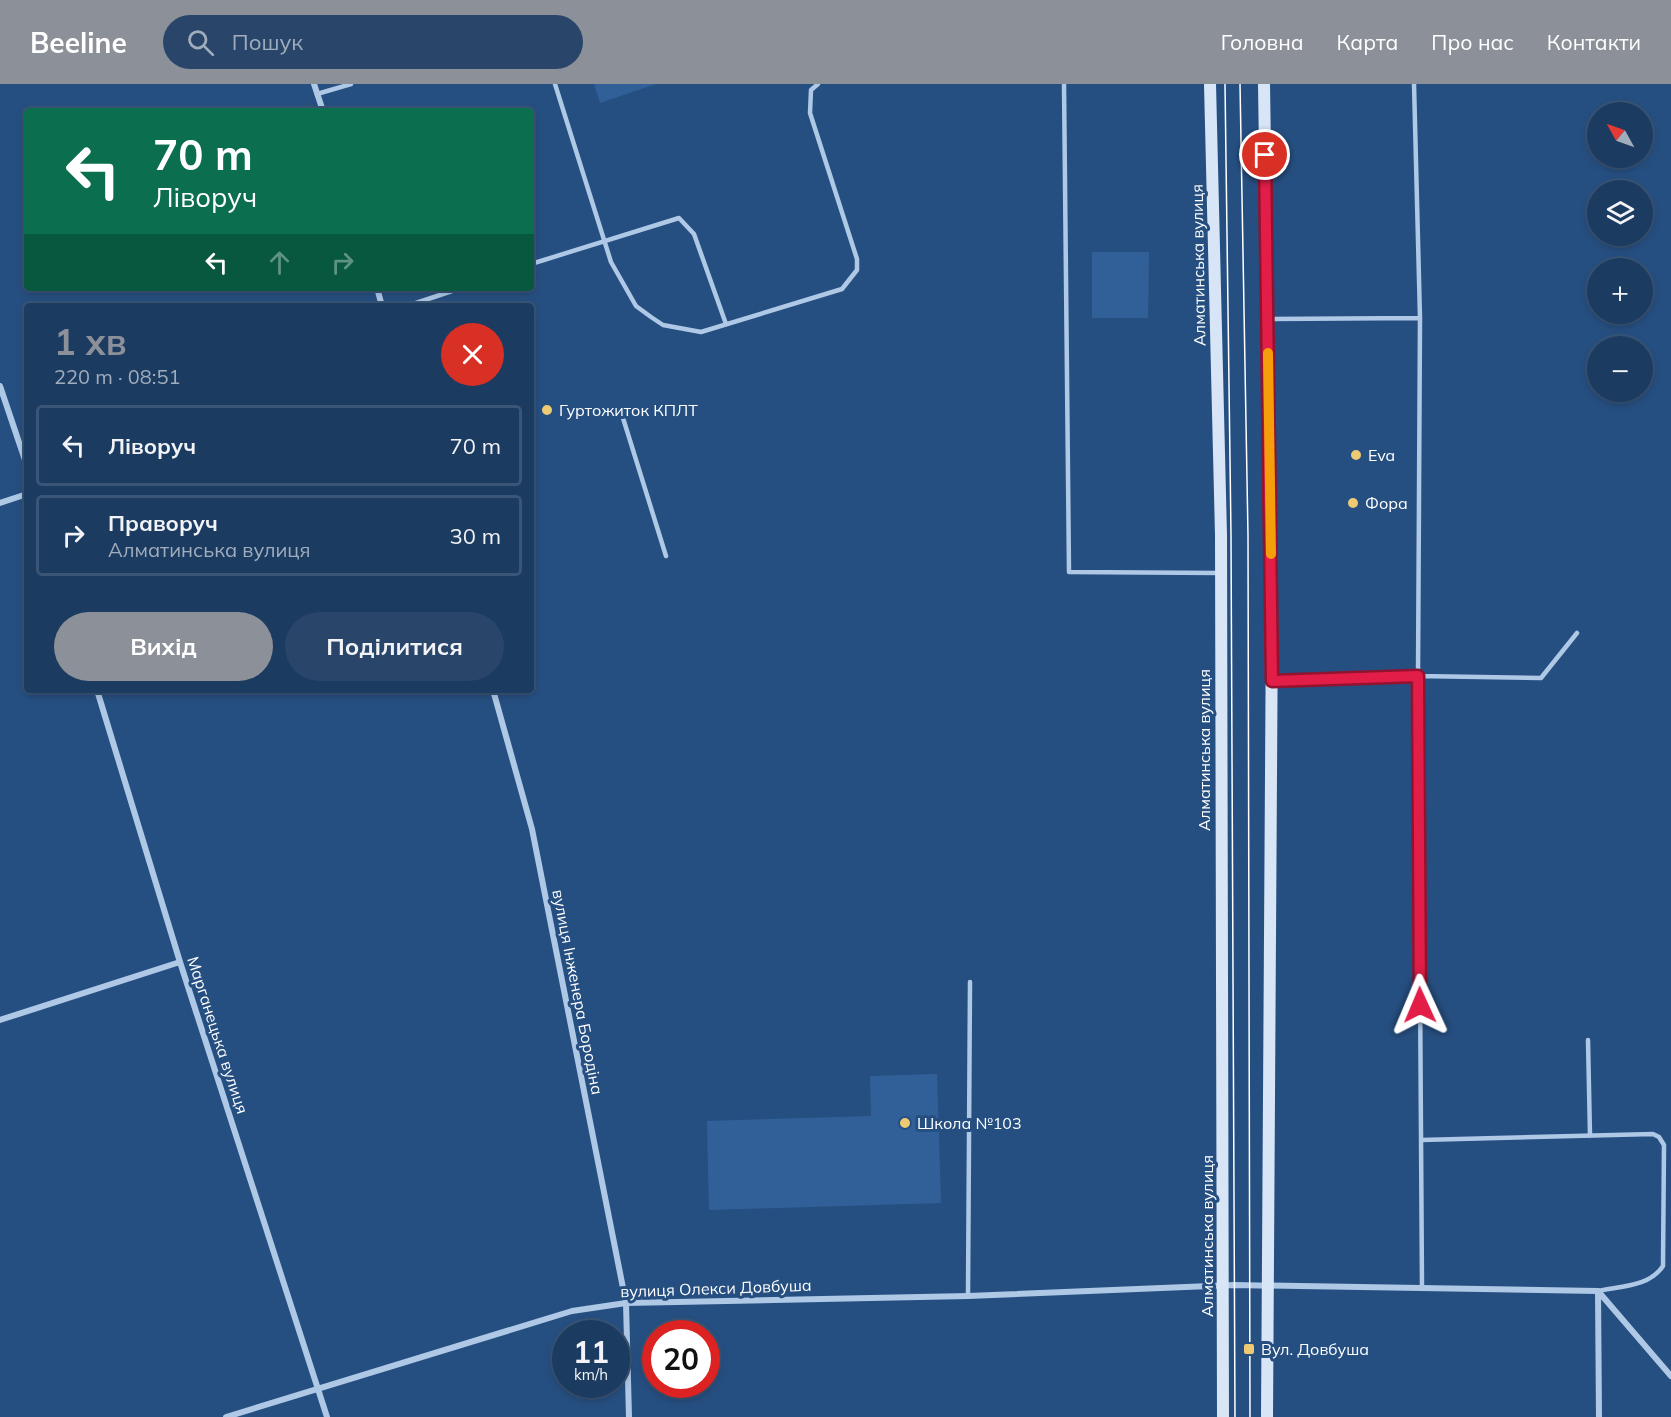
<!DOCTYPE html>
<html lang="uk">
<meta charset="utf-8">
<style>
:root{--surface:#1c3b61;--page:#29466a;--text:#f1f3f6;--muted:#a0adbd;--line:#3a5576;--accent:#8c9099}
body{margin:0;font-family:Mulish,sans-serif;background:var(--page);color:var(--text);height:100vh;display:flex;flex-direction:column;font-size:22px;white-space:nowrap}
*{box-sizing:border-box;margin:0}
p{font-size:20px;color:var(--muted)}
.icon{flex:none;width:33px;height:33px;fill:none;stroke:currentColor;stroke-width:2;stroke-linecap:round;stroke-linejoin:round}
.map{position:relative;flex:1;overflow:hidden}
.panel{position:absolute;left:24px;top:219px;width:510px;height:390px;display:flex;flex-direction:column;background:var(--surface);border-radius:6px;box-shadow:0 3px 9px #0003,0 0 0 2px var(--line)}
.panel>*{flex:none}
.guide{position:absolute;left:24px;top:24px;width:510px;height:183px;border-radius:6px;box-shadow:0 3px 9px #0003,0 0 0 2px var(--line);background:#0b6e4f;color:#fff;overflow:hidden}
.needle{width:39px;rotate:310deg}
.tools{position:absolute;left:1587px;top:18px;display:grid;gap:12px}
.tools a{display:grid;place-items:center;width:66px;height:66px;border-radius:50%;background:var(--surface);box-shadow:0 3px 9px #0003,0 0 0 2px var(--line);font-size:30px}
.speed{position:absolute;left:552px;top:1236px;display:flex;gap:12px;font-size:30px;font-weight:700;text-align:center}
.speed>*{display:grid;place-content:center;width:78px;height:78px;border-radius:50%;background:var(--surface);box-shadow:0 3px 9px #0003,0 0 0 2px var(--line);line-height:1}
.speed small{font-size:15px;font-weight:400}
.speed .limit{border:9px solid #d22;background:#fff;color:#111}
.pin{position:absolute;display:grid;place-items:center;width:51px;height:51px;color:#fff;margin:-26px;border:3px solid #fff;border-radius:50%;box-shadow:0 2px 6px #0007}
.me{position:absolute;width:66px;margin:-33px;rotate:359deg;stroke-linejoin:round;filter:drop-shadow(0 0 4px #0008)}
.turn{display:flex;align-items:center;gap:21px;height:126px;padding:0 30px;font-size:27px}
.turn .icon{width:78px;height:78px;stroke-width:2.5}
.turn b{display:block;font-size:42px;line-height:51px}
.lanes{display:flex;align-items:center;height:57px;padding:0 30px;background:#0003;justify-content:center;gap:30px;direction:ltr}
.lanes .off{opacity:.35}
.round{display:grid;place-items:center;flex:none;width:63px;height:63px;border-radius:32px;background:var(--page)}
.summary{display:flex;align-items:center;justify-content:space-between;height:102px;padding:0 30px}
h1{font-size:36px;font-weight:700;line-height:45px;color:var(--accent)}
.cta{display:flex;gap:12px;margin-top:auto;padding:12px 30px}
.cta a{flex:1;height:69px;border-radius:36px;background:var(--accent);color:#fff;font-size:24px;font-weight:700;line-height:69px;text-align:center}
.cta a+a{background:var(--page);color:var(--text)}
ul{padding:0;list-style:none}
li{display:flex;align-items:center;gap:18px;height:81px;margin:0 12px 9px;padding:0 18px;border:3px solid var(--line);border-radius:6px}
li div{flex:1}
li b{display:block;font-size:22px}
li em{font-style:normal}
header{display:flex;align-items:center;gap:36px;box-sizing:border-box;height:84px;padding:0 30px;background:var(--accent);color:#fff}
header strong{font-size:28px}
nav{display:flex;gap:33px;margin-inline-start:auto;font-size:21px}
.search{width:420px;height:54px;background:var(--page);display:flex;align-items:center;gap:15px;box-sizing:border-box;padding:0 21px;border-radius:33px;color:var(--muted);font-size:22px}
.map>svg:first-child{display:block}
.green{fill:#316098}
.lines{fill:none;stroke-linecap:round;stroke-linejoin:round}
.lane{stroke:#aec8e6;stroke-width:4.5}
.street{stroke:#aec8e6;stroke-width:6}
.secondary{stroke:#d7e5f6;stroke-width:12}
.tram{stroke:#fff;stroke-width:1.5}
.route-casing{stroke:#92132f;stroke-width:15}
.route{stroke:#e11d48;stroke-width:10}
.slow{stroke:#f59e0b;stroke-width:10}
.poi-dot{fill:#efca73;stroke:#264f81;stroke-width:2}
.labels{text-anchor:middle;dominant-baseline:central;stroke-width:6;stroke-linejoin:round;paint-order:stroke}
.street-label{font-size:16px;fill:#fff;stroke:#264f81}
.poi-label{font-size:16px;fill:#fff;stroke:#264f81;text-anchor:start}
</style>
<header>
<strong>Beeline</strong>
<div class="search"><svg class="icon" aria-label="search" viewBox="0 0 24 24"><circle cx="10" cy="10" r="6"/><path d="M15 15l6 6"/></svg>Пошук</div>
<nav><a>Головна</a><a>Карта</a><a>Про нас</a><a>Контакти</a></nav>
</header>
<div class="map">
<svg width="1671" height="1333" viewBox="0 0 1671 1333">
<rect width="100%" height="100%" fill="#264f81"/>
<path class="green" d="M594 0H656L600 19Z
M1092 168H1149L1148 234H1092Z
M937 990 941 1119 709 1126 707 1037 871 1032 870 992Z"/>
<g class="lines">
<path class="lane" d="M555 0 611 178 636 222 651 233 663 241 701 248 842 205 857 186V175L810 29 811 6 818 0
M1064 0 1069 488 1220 489
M1414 0 1420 234 1418 592 1422 1204
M317 10 351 0
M531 180 679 134 694 150 726 240
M407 222 461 204
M1270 235 1420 234
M623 334 666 472
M1272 597 1418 592 1541 594 1577 549
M1588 956 1590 1052
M1421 1056 1653 1050 1659 1053 1664 1061 1663 1182C1649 1203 1621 1202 1598 1207
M968 1212 970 898"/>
<path class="street" d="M314 0 323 27
M377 204 382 222
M0 302 27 382
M0 419 27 410
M97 606 180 878 327 1333
M493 606 532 745 626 1219 629 1333
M0 936 180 878
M1598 1207 1599 1333
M226 1333 572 1227 626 1219 968 1212 1234 1201 1598 1207 1671 1292"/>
<path class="secondary" d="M1210 0 1221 451 1223 1333
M1264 0 1272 530 1267 1333"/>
<path class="tram" d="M1225 0 1231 451 1235 1333
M1240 0 1248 451 1250 1333"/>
</g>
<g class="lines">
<defs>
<path id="route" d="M1265 71 1272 597 1418 592 1420 921"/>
</defs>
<use href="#route" class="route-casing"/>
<use href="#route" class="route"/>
<path class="slow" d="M1268 269 1271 470"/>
</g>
<g class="poi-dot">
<circle cx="547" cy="326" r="6"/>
<circle cx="1356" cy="371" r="6"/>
<circle cx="1353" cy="419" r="6"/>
<circle cx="905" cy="1039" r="6"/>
<rect x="1243" y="1259" width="12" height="12" rx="3"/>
</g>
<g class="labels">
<g class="street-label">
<text transform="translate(1198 181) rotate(-91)">Алматинська вулиця</text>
<text transform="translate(1204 666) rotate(-90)">Алматинська вулиця</text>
<text transform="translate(578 908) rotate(79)">вулиця Інженера Бородіна</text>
<text transform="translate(218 951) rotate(72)">Марганецька вулиця</text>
<text transform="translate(1207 1152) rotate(-90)">Алматинська вулиця</text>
<text transform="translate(716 1204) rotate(-2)">вулиця Олекси Довбуша</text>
</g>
<g class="poi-label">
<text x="559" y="326">Гуртожиток КПЛТ</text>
<text x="1368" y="371">Eva</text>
<text x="1365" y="419">Фора</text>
<text x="917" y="1039">Школа №103</text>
<text x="1261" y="1265">Вул. Довбуша</text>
</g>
</g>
</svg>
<div class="tools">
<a><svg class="needle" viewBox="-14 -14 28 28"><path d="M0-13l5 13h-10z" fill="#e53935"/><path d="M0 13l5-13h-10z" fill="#a0adbd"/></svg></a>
<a><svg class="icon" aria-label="layers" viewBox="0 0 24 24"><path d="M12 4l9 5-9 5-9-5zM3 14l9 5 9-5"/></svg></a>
<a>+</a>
<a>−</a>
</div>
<div class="speed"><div>11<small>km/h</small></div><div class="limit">20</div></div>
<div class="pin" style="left:1265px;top:71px;background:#d93025"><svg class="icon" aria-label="arrive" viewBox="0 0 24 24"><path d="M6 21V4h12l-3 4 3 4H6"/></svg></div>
<svg class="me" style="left:1420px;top:921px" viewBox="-20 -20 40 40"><path d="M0-17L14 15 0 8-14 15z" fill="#e11d48" stroke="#fff" stroke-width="4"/></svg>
<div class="guide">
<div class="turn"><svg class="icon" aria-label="left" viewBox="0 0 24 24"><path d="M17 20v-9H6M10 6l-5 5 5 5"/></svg><div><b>70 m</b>Ліворуч</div></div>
<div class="lanes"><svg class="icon" aria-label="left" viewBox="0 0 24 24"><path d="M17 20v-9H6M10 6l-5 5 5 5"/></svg><svg class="icon off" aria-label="ahead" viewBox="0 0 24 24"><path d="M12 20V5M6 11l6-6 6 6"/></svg><svg class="icon off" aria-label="right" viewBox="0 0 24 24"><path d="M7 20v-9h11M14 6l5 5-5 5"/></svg></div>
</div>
<section class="panel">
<div class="summary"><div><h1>1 хв</h1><p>220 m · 08:51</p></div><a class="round" style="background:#d93025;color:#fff"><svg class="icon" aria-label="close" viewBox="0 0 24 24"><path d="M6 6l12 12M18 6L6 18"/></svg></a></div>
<ul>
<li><svg class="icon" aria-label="left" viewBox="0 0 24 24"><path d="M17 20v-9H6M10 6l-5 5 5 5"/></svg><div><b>Ліворуч</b></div><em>70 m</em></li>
<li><svg class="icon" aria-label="right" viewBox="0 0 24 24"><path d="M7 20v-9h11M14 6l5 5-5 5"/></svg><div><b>Праворуч</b><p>Алматинська вулиця</p></div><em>30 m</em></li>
</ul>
<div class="cta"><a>Вихід</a><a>Поділитися</a></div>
</section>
</div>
